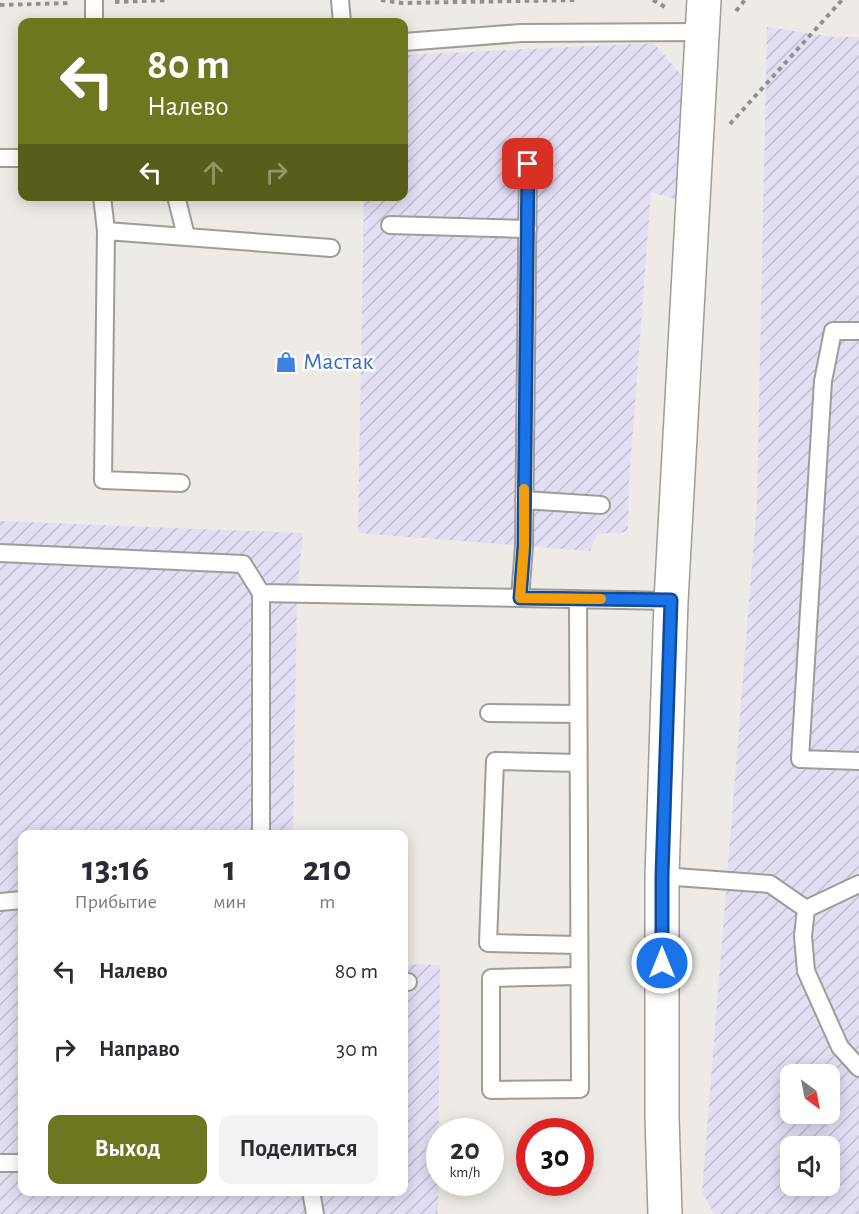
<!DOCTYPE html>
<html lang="ru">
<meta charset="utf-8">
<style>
:root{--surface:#fff;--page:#f2f2f3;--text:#2b2b33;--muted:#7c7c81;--accent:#6e7620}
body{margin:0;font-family:"Alegreya Sans",sans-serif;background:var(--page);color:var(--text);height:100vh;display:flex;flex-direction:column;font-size:22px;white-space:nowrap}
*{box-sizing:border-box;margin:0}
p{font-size:20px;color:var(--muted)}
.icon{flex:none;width:33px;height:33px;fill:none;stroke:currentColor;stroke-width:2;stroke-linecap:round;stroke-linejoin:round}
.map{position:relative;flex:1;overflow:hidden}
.side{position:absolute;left:18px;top:830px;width:390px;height:366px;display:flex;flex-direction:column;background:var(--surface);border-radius:12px;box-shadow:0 3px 15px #0003}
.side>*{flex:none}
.top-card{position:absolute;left:18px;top:18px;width:390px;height:183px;border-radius:12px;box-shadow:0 3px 15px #0003;background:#6e7620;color:#fff;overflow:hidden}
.needle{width:39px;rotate:148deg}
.fabs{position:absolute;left:780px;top:1064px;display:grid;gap:12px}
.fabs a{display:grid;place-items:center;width:60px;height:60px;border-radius:12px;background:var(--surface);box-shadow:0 3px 15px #0003;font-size:30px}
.speed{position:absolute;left:426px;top:1118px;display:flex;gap:12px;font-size:30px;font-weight:700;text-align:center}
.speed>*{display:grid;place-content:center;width:78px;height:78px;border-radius:50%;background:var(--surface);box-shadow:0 3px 15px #0003;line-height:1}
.speed small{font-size:15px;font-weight:400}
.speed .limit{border:9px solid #d22;background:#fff;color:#111}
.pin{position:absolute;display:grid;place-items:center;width:51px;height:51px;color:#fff;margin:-26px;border-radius:12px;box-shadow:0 3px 9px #0006}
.me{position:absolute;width:66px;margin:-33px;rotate:0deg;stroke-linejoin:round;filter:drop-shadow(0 0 4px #0008)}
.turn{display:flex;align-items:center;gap:21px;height:126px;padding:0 30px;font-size:27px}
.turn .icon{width:78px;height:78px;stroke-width:2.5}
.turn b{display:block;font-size:42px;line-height:51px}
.lanes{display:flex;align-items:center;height:57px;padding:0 30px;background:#0003;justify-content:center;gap:30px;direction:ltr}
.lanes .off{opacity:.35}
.eta{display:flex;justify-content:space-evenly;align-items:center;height:102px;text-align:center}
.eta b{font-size:36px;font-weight:700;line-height:42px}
.button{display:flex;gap:12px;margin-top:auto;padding:12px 30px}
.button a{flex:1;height:69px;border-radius:12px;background:var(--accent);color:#fff;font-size:24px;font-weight:700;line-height:69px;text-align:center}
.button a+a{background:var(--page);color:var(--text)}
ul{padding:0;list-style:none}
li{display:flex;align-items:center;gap:18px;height:78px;padding:0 30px}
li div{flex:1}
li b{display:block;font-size:22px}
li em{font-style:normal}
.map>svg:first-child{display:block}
.industrial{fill:url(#industrial-furrows);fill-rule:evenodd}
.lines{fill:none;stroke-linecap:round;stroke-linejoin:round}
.service-casing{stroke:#a09c98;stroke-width:20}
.minor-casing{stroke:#a09c98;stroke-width:36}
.path{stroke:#92908d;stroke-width:4;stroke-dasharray:4.5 4.5;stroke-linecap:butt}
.service{stroke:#fff;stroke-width:16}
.minor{stroke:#fff;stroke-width:33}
.route-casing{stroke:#114b97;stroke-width:15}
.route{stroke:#1a73e8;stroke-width:10}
.slow{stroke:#f59e0b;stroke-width:10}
.labels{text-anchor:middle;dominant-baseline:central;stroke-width:5;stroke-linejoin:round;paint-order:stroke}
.shop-label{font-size:24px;fill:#366cbe;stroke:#fff;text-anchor:start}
</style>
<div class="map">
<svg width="859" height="1214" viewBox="0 0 859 1214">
<defs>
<pattern id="industrial-furrows" width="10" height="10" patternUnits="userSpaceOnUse" patternTransform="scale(1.5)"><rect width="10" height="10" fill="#e2def3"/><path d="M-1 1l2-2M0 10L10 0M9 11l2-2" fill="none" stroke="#c2bed0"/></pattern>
</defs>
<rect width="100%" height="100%" fill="#eeeae6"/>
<path class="industrial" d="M767 27 834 37H859V1214H714L702 1192 757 502ZM790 1074H830V1113H790ZM790 1146H830V1185H790Z
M654 43 682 76 678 200 651 192 629 483 628 532 597 534 590 551 358 533 364 197 404 196V55Z
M0 521 303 533 297 594 293 834H22V1191H404V964L440 965 438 1214H0Z"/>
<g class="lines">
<defs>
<path id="service" d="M94 0V22
M340 0 342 22
M404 42 521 33 704 32
M0 158H22
M102 196 106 231 103 480 181 483
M176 196 186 236
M390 225 528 229
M106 231 331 248
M859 331H833L823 381 800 759 859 761
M524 500 601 505
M0 553 243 564 261 593V834
M261 593 671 601
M520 598 524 546 528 164
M578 599 580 1089 491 1090V978L579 976
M489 713 578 714
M578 763 495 761 488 943 579 945
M662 876 770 884 806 909 803 936 806 971 840 1047 859 1068
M0 902 22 900
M806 909 859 884
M404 982H408
M0 1163H22
M311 1191 315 1214"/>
<path id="minor" d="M665 1214 662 1117V876L671 601 704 0"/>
</defs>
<use href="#service" class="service-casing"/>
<use href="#minor" class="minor-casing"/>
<path class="path" d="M381 0 402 3 575 0
M653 0 667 8
M115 2 168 0
M0 5 72 3
M736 11 745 0
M730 124 842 0"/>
<use href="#service" class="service"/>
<use href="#minor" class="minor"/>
</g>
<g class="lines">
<defs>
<path id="route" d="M528 164 524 546 520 598 671 600 662 876V963"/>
</defs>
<use href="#route" class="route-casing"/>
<use href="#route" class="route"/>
<path class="slow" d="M524 489V546L520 598 601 599"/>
</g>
<defs>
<symbol id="shop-bare" viewBox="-9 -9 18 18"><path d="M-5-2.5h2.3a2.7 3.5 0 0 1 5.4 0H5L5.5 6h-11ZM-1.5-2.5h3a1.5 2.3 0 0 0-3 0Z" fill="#3f7fe0" stroke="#fff" stroke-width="2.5" paint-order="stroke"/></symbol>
</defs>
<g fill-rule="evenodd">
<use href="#shop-bare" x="271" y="347" width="30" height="30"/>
</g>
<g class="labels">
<g class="shop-label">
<text x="303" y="362">Мастак</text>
</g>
</g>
</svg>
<div class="fabs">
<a><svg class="needle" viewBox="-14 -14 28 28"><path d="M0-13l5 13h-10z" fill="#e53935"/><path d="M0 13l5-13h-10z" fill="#7c7c81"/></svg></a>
<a><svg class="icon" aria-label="sound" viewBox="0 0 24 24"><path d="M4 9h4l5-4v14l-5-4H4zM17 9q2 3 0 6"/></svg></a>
</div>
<div class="speed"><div>20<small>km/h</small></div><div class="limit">30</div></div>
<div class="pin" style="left:528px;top:164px;background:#d93025"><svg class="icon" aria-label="arrive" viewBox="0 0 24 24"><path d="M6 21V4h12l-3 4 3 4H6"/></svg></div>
<svg class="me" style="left:662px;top:963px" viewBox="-20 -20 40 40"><circle r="17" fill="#1a73e8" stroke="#fff" stroke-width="3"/><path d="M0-11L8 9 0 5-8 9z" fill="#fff"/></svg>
<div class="top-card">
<div class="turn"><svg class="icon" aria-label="left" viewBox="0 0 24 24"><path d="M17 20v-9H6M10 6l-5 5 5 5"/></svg><div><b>80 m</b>Налево</div></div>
<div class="lanes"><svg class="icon" aria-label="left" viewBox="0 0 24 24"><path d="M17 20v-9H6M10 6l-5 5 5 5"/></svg><svg class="icon off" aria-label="ahead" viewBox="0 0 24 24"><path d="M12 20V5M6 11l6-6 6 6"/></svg><svg class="icon off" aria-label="right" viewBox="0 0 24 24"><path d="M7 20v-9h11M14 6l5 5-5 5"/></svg></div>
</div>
<section class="side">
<div class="eta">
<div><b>13:16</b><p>Прибытие</p></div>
<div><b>1</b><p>мин</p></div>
<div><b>210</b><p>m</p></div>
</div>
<ul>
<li><svg class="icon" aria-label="left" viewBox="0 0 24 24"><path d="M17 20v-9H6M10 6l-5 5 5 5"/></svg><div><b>Налево</b></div><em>80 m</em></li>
<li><svg class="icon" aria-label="right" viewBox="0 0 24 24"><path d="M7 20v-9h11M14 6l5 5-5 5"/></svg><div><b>Направо</b></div><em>30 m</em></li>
</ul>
<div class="button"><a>Выход</a><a>Поделиться</a></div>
</section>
</div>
